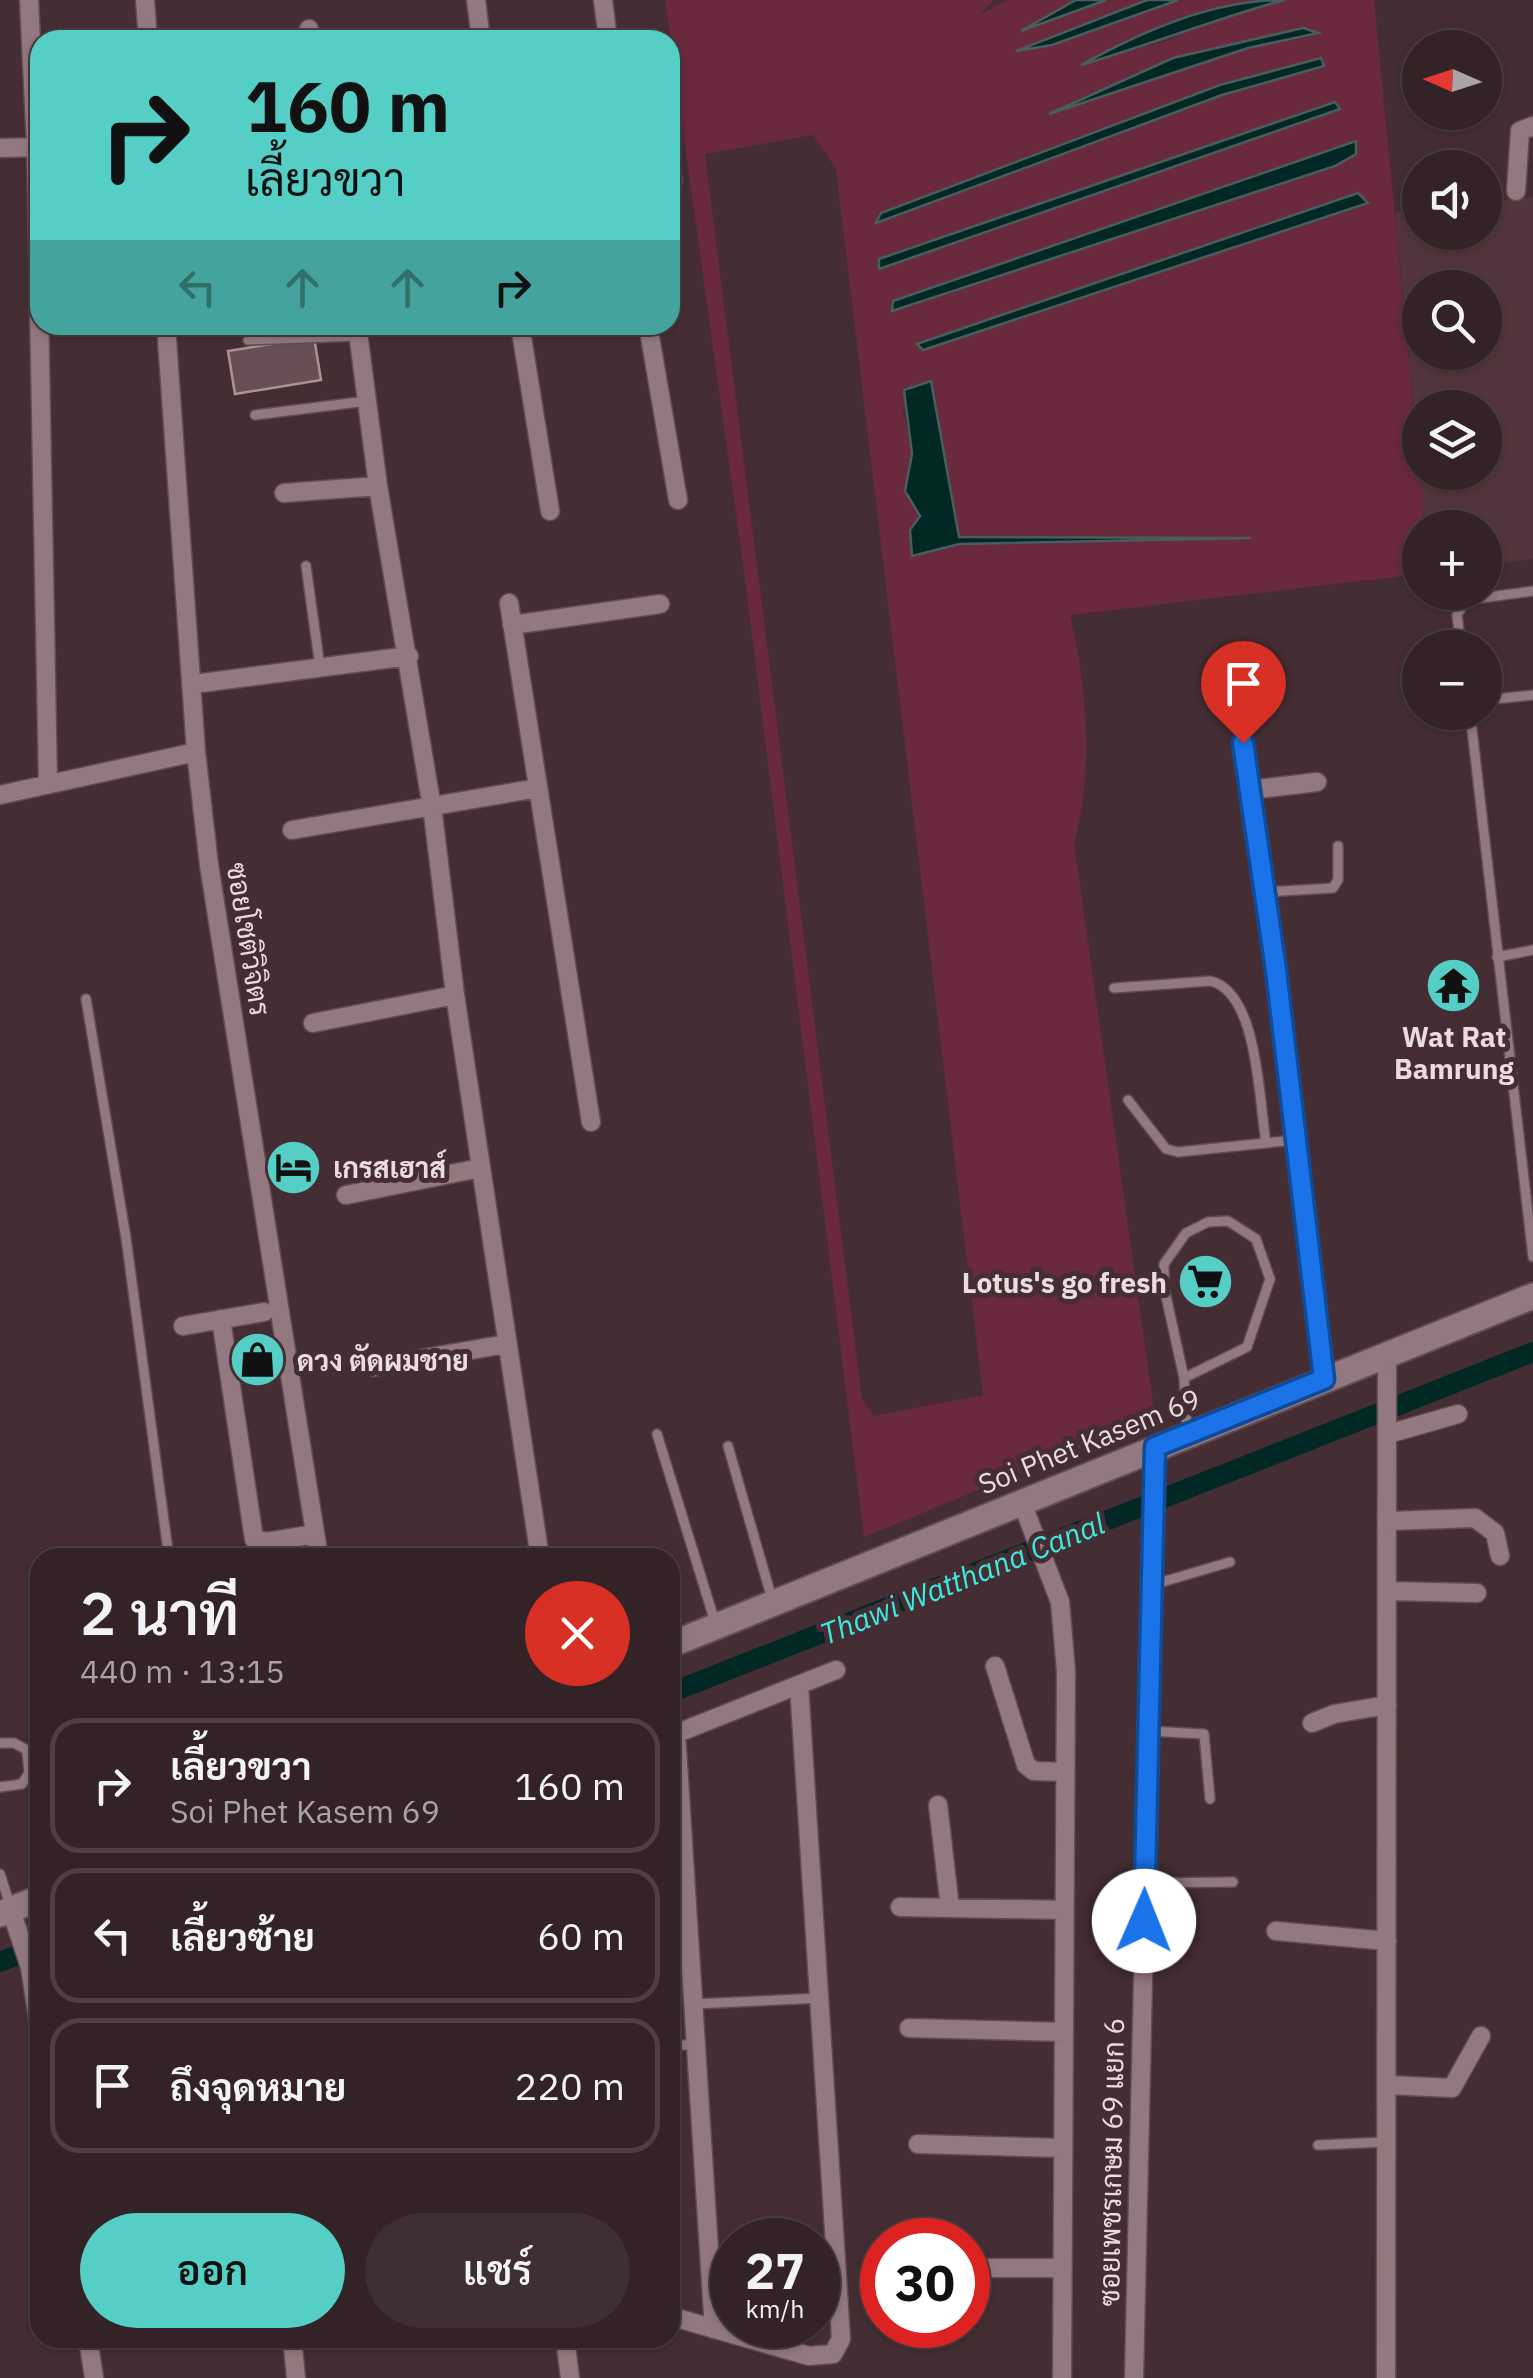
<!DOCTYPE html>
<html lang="th">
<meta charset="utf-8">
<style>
:root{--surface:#332226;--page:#3e2f32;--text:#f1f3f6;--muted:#a9a4a7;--line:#4e3f43;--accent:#55cec5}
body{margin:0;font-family:"IBM Plex Sans",Sarabun,sans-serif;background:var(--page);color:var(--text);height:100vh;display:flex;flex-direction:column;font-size:38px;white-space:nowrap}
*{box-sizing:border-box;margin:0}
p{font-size:32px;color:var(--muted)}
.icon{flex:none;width:55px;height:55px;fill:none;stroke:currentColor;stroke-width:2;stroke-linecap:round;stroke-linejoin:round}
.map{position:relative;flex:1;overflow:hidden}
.drawer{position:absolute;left:30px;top:1548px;width:650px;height:800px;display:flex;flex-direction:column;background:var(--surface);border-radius:30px;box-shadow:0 2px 8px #0004,0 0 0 2px var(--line)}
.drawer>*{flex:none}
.guide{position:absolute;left:30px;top:30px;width:650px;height:305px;border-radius:30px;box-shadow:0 2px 8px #0004,0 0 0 2px var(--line);background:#55cec5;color:#111;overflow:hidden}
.needle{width:65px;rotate:273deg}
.fabs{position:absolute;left:1402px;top:30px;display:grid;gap:20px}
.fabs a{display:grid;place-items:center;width:100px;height:100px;border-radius:50%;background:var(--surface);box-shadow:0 2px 8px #0004,0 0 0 2px var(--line);font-size:50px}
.speed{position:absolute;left:710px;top:2218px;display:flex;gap:20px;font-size:50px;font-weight:700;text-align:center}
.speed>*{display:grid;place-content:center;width:130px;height:130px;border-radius:50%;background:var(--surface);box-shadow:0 2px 8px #0004,0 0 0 2px var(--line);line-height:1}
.speed small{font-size:25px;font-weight:400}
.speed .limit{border:15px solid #d22;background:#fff;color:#111}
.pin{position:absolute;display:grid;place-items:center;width:85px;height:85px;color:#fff;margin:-102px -42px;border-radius:50% 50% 50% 0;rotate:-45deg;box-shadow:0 0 10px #0007}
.pin .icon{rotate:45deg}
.me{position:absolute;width:110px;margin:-55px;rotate:1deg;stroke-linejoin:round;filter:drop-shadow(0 0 8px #0008)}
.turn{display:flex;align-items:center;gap:35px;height:210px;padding:0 50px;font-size:45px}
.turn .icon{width:130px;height:130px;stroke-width:2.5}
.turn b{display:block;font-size:70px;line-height:85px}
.lanes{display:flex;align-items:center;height:95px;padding:0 50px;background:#0003;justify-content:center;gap:50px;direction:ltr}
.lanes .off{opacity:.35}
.round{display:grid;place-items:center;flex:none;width:105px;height:105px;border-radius:52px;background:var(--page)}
.summary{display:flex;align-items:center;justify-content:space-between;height:170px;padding:0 50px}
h1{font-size:60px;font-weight:600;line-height:75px}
.button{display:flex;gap:20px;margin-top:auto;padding:20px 50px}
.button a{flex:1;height:115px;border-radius:60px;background:var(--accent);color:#111;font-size:40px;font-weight:600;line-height:115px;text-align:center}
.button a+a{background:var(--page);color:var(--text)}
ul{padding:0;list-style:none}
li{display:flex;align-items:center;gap:30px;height:135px;margin:0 20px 15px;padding:0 30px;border:5px solid var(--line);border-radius:30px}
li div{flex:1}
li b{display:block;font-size:38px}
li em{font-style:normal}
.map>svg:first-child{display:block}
.built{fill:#53363d;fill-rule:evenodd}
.green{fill:#6b293e;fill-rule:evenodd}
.water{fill:#012825;stroke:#475e5d;stroke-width:2.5}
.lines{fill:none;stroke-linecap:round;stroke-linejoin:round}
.canal{stroke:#012825;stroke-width:20}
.building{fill:#674f55;stroke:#ad9298;stroke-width:2.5}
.lane-casing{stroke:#5f4d52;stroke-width:12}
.street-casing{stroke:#5f4d52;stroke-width:21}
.secondary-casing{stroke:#5f4d52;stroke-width:29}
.lane{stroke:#93797f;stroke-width:9}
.street{stroke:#93797f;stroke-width:18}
.secondary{stroke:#93797f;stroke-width:25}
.route-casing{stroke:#114b97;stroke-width:25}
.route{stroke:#1a73e8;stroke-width:18}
.labels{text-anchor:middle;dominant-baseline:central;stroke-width:10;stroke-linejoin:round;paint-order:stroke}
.street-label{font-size:28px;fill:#ebdcdf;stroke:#442e33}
.poi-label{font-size:28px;font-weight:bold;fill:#ebdcdf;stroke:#442e33;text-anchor:start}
.water-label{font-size:30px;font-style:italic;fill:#3deae0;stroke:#442e33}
</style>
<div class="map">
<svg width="1533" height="2378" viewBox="0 0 1533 2378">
<rect width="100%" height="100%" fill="#442e33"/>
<path class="built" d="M1533 197V559L1485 565V528L1425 527 1420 473 1485 472V408H1420V471L1395 212 1420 209V232H1485V202ZM1420 288H1485V352H1420Z"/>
<path class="green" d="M665 0H994L979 15 1007 0H1076L1030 28 1106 0H1147L1023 48 1052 45 1178 0H1270C1204 10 1145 30 1087 62L1168 41 1206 22 1284 0H1374L1425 527 1420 528V574L1070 615C1087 688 1094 770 1074 843L1155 1417 864 1537 746 586ZM1303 28 1315 33 1248 48 1056 111 1092 92ZM1321 58 1323 66 1222 95ZM813 135 836 169 983 1395 874 1416 862 1399 705 154ZM1355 142V154L1335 166 892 310 893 301ZM1358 193 1366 203 923 350 917 345ZM932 381 959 537 1217 539 959 544 939 548 905 491 912 454 903 409Z"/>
<path class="water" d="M1076 0H1106L1021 31Z
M1147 0H1178L1052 45 1016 51Z
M1284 0C1215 19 1150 45 1081 65 1143 31 1212 0 1284 0Z
M1303 28 1318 33 1248 48 1049 114 1173 58Z
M1321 58 1324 66 1222 95 876 223 881 213 1220 85Z
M1335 102 1340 109 879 269V259Z
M1356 141V154L1335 166 892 311 893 301Z
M1358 193 1368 203 923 350 917 344Z
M931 381 959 537 1251 538 959 544 912 556 910 530 920 516 905 491 912 454 904 390Z"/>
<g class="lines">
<path class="canal" d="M670 1693 1533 1352
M0 1962 40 1946"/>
</g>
<path class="building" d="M314 337 321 380 235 394 228 351Z"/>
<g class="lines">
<defs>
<path id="lane" d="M248 340 358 336
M255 415 367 401
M306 566 320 667
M1461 648 1457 615 1466 600 1533 591
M1485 700 1533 695
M1470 712 1533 1257
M1265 892 1333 888 1338 880V846
M1497 957 1533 950
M1114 988 1210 981C1258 991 1259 1101 1266 1143
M86 999 126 1238 169 1558
M1128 1100 1166 1149 1178 1152 1295 1140
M1184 1378 1247 1347 1270 1279 1256 1239 1228 1221 1208 1222 1186 1233 1164 1264V1287L1184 1378 1187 1432
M657 1434 715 1622
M728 1446 772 1599
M1152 1585 1230 1562
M1148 1731 1204 1734 1210 1799
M0 1743H14L27 1750 29 1773 22 1784 0 1787
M0 1874 10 1905
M1146 1883 1233 1882
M694 2004 821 1998
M670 2046 697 2044
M1318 2145 1385 2142"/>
<path id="street" d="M29 0 36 147 48 784
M145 0 148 40
M476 0 481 40
M603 0 608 40
M309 29 311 40
M0 148 40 147
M670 180H673
M1516 191 1520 131 1533 126
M166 325 196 752 209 865 319 1558
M357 325 378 486 433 814 455 995 540 1558
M520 325 550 511
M648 325 678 500
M284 493 378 486
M509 603 591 1122
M512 625 660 604
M194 684 409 656
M1243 743 1276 970 1324 1379
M1250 790 1317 782
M0 795 196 752
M292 830 538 788
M313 1023 455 995
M346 1195 480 1168
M221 1319 254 1539 266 1542 315 1534
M183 1326 264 1312
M374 1367 506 1344
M1388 1434 1458 1414
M1021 1500 1060 1602 1066 1671 1062 2378
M1388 1521 1475 1518 1495 1533 1500 1556
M1387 1591 1477 1593
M995 1666 1026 1765 1034 1771 1065 1772
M1312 1723 1334 1714 1387 1705
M676 1733 714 2329
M670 1736 836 1670
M938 1805 950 1908
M900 1907 1064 1910
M11 1910 30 1967 40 2032
M1276 1931 1387 1941
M909 2028 1064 2032
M1387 2085 1452 2088 1481 2036
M918 2144 1063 2148
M710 2260 732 2258
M968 2268H1061
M670 2316 809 2356 833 2354 841 2339 799 1685
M88 2338 94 2378
M292 2338 296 2378
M565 2338 570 2378
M1134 2378 1155 1447
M1386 2378 1387 1354"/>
<path id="secondary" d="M670 1645 1533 1296
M0 1914 40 1898"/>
</defs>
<use href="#lane" class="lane-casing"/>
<use href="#street" class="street-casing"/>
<use href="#secondary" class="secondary-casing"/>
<use href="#lane" class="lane"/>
<use href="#street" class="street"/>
<use href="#secondary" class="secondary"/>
</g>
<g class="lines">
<defs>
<path id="route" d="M1144 1921 1155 1447 1324 1379 1276 970 1243 743"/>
</defs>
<use href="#route" class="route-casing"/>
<use href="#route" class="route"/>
</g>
<defs>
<symbol id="temple-disc" viewBox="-11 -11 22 22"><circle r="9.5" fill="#55cec5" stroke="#442e33"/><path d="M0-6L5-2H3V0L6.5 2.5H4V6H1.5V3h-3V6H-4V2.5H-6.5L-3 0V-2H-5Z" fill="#111"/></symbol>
<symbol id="hotel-disc" viewBox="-11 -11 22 22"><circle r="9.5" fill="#55cec5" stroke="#442e33"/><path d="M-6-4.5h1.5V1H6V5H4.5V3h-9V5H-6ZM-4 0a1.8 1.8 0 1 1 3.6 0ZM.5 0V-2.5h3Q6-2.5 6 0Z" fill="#111"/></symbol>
<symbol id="supermarket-disc" viewBox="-11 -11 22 22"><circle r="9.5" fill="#55cec5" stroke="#442e33"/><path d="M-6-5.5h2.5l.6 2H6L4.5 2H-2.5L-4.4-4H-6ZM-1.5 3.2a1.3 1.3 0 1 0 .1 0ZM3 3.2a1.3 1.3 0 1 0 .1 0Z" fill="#111"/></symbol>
<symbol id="shop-disc" viewBox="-11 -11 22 22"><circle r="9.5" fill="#55cec5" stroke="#442e33"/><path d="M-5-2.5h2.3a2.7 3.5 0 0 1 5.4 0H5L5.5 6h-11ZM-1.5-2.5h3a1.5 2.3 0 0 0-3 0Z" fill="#111"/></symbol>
</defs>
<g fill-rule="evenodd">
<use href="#temple-disc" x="1422" y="954" width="63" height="63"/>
<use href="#hotel-disc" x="262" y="1136" width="63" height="63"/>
<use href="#supermarket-disc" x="1174" y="1250" width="63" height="63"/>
<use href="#shop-disc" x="226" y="1328" width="63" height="63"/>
</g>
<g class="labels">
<g class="street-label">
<text transform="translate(249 939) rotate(81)">ซอยโชติวิจิตร</text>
<text transform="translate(1089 1441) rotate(-22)">Soi Phet Kasem 69</text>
<text transform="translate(1111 2162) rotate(-89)">ซอยเพชรเกษม 69 แยก 6</text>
</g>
<g class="poi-label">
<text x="1454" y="1036" text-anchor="middle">Wat Rat<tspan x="1454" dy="32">Bamrung</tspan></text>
<text x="333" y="1167">เกรสเฮาส์</text>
<text x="1167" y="1282" text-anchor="end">Lotus's go fresh</text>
<text x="297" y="1360">ดวง ตัดผมชาย</text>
</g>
<g class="water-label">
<text transform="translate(962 1578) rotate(-22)">Thawi Watthana Canal</text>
</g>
</g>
</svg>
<div class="fabs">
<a><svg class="needle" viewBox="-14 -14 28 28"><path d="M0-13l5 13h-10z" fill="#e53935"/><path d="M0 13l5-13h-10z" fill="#a9a4a7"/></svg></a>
<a><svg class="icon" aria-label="sound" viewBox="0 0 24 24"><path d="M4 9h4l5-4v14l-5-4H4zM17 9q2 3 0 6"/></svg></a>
<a><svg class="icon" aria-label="search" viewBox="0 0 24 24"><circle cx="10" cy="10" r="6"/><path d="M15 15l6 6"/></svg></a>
<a><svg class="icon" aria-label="layers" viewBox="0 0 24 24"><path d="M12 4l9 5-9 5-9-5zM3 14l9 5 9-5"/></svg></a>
<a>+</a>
<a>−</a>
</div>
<div class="speed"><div>27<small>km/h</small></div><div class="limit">30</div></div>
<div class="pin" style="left:1243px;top:743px;background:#d93025"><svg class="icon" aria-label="arrive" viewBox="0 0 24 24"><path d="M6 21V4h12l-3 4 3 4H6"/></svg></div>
<svg class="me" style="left:1144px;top:1921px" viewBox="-20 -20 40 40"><circle r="19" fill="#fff"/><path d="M0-13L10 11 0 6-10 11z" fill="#1a73e8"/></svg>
<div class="guide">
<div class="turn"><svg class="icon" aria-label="right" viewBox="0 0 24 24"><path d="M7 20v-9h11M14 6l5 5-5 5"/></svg><div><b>160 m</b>เลี้ยวขวา</div></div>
<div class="lanes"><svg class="icon off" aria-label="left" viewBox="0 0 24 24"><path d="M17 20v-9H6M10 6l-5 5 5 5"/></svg><svg class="icon off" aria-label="ahead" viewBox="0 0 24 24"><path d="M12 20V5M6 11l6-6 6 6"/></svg><svg class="icon off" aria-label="ahead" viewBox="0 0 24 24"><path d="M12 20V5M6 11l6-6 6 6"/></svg><svg class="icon" aria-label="right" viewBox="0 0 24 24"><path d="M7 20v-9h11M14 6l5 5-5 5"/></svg></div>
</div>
<section class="drawer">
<div class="summary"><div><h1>2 นาที</h1><p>440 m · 13:15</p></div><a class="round" style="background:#d93025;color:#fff"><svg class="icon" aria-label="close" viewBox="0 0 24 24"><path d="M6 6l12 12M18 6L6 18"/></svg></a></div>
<ul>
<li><svg class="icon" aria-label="right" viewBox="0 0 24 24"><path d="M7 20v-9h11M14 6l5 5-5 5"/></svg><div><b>เลี้ยวขวา</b><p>Soi Phet Kasem 69</p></div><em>160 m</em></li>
<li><svg class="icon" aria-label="left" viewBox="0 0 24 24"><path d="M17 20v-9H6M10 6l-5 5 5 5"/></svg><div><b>เลี้ยวซ้าย</b></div><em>60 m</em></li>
<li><svg class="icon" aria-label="arrive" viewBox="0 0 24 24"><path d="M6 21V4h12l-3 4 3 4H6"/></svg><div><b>ถึงจุดหมาย</b></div><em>220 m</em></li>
</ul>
<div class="button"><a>ออก</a><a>แชร์</a></div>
</section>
</div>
